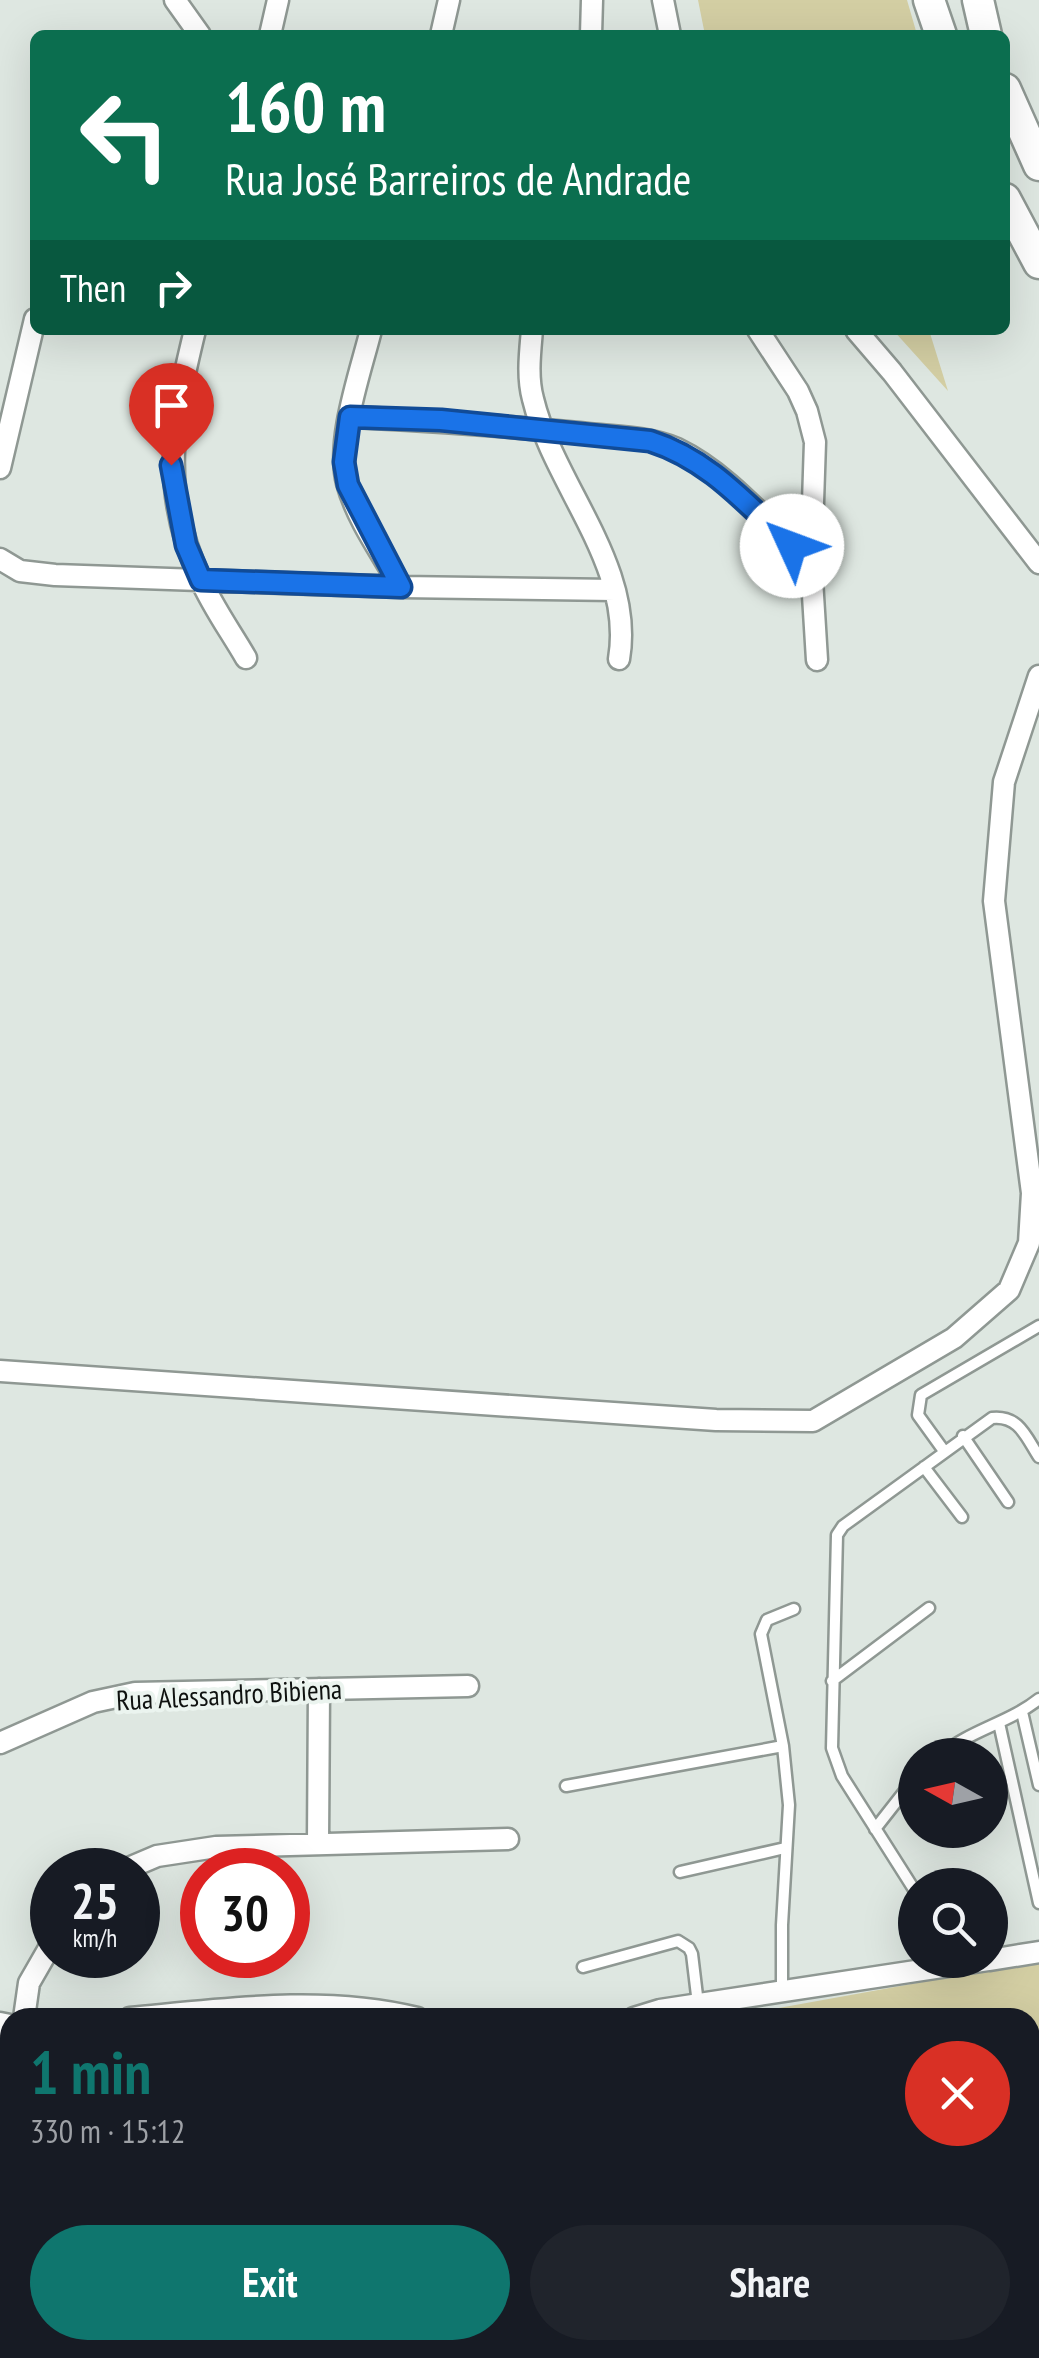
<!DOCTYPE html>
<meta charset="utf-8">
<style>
:root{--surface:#171b24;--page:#20242c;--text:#f1f3f6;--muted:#9ea1a6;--accent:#0f766e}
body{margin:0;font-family:"PT Sans Narrow",sans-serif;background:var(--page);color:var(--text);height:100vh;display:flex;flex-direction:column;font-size:38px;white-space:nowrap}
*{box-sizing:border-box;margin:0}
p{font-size:32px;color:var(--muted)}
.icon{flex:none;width:55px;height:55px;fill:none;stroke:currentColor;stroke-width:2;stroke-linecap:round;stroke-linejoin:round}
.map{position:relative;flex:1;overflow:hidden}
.drawer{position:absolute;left:0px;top:2008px;width:1040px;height:352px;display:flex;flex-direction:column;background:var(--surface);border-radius:30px 30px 0 0;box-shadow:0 10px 40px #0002}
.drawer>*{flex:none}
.guide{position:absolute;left:30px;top:30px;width:980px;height:305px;border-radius:15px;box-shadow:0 10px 40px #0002;background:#0b6e4f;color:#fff;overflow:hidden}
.needle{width:65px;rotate:278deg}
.buttons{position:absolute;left:898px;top:1738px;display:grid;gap:20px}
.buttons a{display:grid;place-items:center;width:110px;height:110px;border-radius:50%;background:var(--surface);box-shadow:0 10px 40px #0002;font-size:50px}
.speed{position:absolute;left:30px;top:1848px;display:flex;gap:20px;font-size:50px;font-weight:700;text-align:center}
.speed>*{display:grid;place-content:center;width:130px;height:130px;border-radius:50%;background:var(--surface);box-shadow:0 10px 40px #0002;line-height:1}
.speed small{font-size:25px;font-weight:400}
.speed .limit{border:15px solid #d22;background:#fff;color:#111}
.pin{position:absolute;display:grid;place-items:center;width:85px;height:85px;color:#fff;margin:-102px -42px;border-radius:50% 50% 50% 0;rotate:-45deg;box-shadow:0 0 10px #0007}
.pin .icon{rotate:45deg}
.me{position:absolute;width:110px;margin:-55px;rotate:313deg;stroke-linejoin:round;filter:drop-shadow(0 0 8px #0008)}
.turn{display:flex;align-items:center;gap:35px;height:210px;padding:0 30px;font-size:45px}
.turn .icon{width:130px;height:130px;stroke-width:2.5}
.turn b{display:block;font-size:70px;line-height:85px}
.then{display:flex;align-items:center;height:95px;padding:0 30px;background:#0003;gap:20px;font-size:38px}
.round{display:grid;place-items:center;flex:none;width:105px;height:105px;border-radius:52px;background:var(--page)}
.overview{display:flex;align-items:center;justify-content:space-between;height:170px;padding:0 30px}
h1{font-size:60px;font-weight:600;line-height:75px;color:var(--accent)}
.cta{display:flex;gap:20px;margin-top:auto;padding:20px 30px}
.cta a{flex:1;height:115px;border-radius:60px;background:var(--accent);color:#fff;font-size:40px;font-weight:600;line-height:115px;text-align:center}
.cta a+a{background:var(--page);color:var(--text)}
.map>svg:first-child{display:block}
.green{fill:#d3cea3}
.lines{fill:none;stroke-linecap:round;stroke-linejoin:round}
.lane-casing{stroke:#8f9893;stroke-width:15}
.street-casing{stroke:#8f9893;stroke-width:25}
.primary-casing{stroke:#8f9893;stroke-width:35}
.lane{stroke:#fff;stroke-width:10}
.street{stroke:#fff;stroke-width:20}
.primary{stroke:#fff;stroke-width:30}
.route-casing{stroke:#114b97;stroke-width:25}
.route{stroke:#1a73e8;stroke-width:18}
.labels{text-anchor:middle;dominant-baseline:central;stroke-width:8;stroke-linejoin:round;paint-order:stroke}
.street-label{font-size:28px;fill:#0f1210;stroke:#ebf4ef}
</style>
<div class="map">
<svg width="1039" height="2358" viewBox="0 0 1039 2358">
<rect width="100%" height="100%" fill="#dee7e1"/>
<path class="green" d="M698 0H907L916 31 915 35H705Z
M893 330H929L948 391Z
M1039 1961V2358H578L577 2350H1030V2018L728 2017Z"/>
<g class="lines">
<defs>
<path id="lane" d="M963 1436 1008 1502
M944 1451 918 1415 921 1395 1039 1326
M924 1467 962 1517
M832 1681 929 1608
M1022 1712 1039 1785
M999 1723 1039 1903
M941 1755C970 1730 1009 1723 1039 1699
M566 1786 783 1746
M875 1829 915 1778
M680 1872 785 1848
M915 1891 842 1776 832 1748 837 1535 843 1526 992 1418C1019 1415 1026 1437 1039 1457
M583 1967 678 1941 689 1948 692 1954 698 2004
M782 1991V1925L789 1805 783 1746 761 1634 767 1620 794 1609
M0 2073 10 2110"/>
<path id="street" d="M175 0 200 35
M663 0 670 35
M270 35 278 0
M441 35 449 0
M591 35 592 0
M195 330C173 420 159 490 200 578 212 606 231 632 246 658
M371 330C360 374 336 440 347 483 357 520 383 555 401 587
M532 330C530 353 527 377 533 399 554 486 635 566 619 659
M758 330 798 391 807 411 815 442 811 563 817 660
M856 330 892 372 1039 563
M350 417C427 420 503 426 579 433 611 437 647 436 677 449 729 474 769 525 811 563
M0 468 35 319
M0 559 20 571 55 575 401 587 614 590
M0 1371 716 1420 813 1421 954 1338 1009 1290 1029 1243 1032 1193 994 901 1004 782 1039 676
M0 1743 93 1702 135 1693 468 1686
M318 1843 319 1689
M124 1870 157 1856 216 1847 508 1839
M990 1960 1039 1952
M24 2018 29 1983 52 1943
M130 2018C225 2009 324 1995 417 2018
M634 2018 660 2010 988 1960
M0 2023 10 2025
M0 2046 10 2038
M0 2301 10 2302
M131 2350V2358
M300 2350V2358
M469 2350 470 2358
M148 2358 152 2350"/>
<path id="primary" d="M929 0 941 35
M978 0 986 35
M1005 89 1039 165
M1005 199 1039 263"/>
</defs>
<use href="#lane" class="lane-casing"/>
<use href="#street" class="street-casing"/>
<use href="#primary" class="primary-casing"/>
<use href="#lane" class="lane"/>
<use href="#street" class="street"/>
<use href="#primary" class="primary"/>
</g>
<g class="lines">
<defs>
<path id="route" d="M171 465 186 545 201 580 401 587 348 485 344 462 350 417 441 420 650 441C710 460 747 505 792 546"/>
</defs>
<use href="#route" class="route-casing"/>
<use href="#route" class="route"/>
</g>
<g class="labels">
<g class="street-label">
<text transform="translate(229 1694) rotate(-3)">Rua Alessandro Bibiena</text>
</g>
</g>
</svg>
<div class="buttons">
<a><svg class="needle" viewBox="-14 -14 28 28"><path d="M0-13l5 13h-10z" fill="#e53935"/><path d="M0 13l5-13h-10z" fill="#9ea1a6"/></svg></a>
<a><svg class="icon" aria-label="search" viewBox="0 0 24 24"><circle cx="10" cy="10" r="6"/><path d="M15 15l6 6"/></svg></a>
</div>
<div class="speed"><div>25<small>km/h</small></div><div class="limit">30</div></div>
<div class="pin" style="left:171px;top:465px;background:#d93025"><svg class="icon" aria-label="arrive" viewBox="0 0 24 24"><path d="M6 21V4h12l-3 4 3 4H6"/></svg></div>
<svg class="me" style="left:792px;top:546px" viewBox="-20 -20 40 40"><circle r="19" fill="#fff"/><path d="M0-13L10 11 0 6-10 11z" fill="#1a73e8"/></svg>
<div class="guide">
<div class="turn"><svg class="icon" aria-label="left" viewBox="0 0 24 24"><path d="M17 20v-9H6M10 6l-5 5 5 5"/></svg><div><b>160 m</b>Rua José Barreiros de Andrade</div></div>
<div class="then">Then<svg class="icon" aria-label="right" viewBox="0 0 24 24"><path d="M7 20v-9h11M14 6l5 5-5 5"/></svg></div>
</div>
<section class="drawer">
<div class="overview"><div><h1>1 min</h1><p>330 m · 15:12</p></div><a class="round" style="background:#d93025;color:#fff"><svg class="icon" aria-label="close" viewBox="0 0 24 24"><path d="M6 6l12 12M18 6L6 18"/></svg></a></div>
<div class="cta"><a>Exit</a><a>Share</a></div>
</section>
</div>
